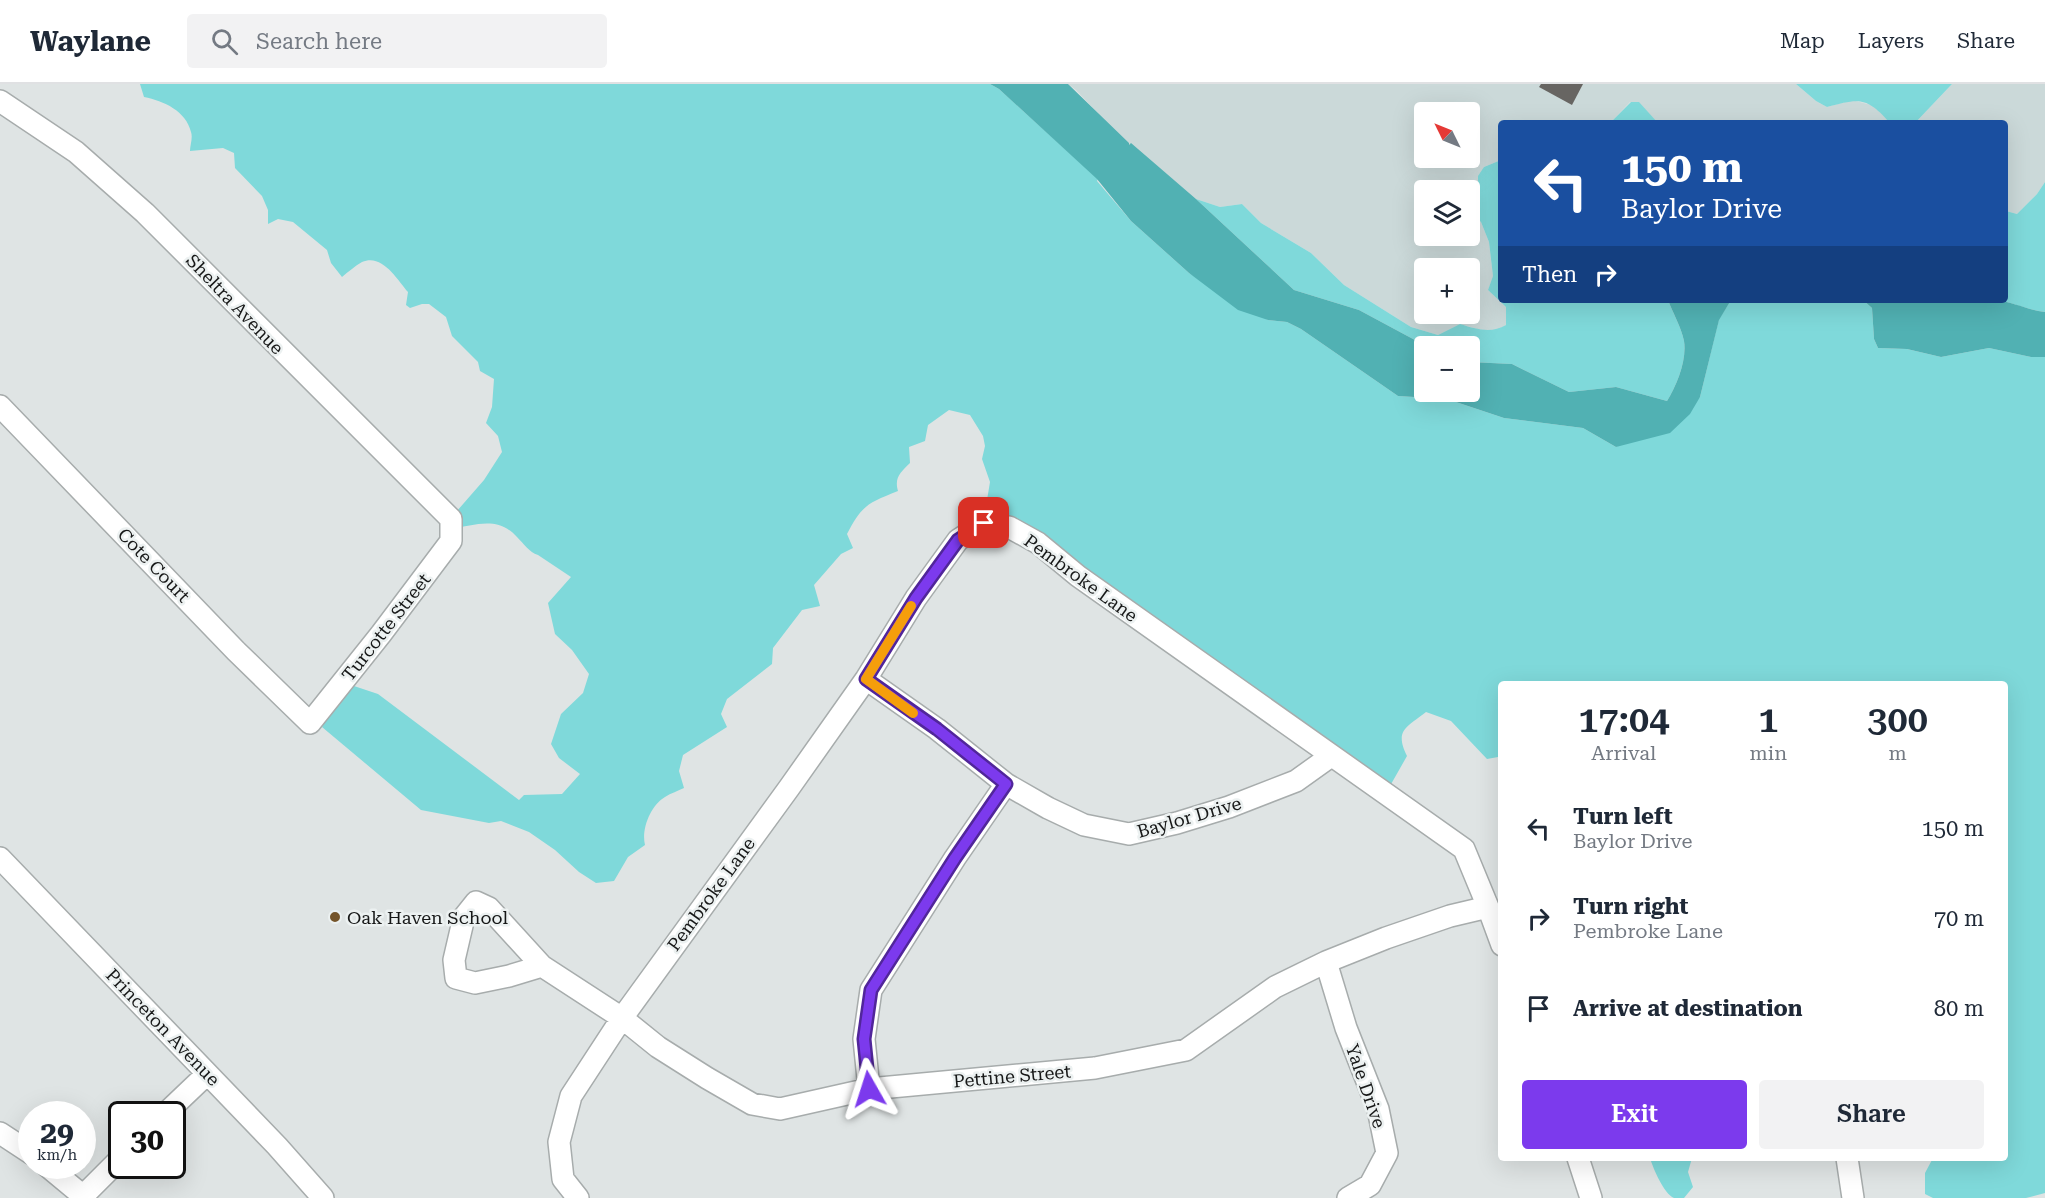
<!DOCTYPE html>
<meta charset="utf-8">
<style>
:root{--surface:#fff;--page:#f2f2f3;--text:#1f2937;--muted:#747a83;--line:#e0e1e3;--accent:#7c3aed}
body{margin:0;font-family:"Roboto Serif",serif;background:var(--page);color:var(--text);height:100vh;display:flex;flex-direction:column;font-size:22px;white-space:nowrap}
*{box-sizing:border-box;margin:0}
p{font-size:20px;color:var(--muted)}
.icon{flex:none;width:33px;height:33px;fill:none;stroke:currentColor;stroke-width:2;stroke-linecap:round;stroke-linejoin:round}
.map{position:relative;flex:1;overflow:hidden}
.panel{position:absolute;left:1498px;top:597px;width:510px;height:480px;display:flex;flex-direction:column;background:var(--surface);border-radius:6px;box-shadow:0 6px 24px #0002}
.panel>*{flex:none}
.banner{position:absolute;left:1498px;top:36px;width:510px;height:183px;border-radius:6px;box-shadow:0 6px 24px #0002;background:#1a4fa0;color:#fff;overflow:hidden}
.needle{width:39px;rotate:313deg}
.controls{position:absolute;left:1414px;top:18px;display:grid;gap:12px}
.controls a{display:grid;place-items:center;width:66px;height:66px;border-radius:6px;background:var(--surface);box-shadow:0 6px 24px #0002;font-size:30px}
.speed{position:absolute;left:18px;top:1017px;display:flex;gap:12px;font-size:30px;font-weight:700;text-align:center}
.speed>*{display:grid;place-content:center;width:78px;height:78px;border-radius:50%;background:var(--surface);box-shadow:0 6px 24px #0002;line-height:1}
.speed small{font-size:15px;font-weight:400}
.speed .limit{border:3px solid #111;border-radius:9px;background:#fff;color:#111}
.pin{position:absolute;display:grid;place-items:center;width:51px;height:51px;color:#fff;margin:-26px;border-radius:12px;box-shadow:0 3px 9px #0006}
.me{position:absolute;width:66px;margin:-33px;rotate:354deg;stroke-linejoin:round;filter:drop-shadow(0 0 4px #0008)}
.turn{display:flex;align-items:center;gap:21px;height:126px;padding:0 24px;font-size:27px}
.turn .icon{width:78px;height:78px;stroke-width:2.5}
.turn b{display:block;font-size:42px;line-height:51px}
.then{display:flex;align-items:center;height:57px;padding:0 24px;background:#0003;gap:12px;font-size:22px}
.eta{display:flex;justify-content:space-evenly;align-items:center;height:102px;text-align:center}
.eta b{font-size:36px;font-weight:600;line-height:42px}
.button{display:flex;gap:12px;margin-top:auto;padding:12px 24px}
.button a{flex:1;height:69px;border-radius:6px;background:var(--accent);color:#fff;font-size:24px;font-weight:600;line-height:69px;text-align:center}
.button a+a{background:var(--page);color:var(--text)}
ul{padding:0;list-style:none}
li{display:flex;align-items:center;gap:18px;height:90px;padding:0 24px}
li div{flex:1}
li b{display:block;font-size:22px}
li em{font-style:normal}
header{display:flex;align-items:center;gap:36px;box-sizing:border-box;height:84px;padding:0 30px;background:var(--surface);border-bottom:2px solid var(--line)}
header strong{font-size:28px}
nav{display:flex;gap:33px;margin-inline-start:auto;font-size:21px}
.search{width:420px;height:54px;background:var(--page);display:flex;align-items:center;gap:15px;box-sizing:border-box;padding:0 21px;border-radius:6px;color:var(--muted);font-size:22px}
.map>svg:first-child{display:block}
.built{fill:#cbd9d9;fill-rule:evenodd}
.green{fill:#7fd9da}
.water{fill:#51b1b3}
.building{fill:#676562}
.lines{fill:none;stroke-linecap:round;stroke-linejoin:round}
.minor-casing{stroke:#a7acac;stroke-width:24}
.minor{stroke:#fff;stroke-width:21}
.route-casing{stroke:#51269a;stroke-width:15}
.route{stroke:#7c3aed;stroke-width:10}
.slow{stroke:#f59e0b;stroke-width:10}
.poi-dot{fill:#74542a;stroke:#ecf1f1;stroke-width:2}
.labels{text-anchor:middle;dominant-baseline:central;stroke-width:5;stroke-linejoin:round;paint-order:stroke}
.street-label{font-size:18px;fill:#171818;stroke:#ecf1f1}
.poi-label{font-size:18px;fill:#171818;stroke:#ecf1f1;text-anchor:start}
</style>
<header>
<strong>Waylane</strong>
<div class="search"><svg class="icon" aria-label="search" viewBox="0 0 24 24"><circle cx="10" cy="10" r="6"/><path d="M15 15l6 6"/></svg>Search here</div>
<nav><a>Map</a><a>Layers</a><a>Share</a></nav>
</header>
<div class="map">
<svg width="2045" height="1114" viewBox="0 0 2045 1114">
<rect width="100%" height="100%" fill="#dfe4e4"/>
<path class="built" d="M1068 0H1796L1816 17 1827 23 1852 16 1875 22 1890 39H1658L1638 18H1630L1610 39H1502L1501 76 1484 83 1470 124V106H1425V152H1470V128L1481 138 1489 158 1493 192 1488 206 1506 223V241L1497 246H1481L1460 240 1438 251 1411 243 1344 201 1311 169 1261 139 1242 120 1220 123 1196 115 1131 60 1129 62 1076 6ZM1425 28H1470V74H1425ZM1425 184H1470V230H1425Z
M1952 0H2045V98L2037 110 2017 130 2006 127V39H1915Z"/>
<path class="green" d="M140 0H990L999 5 1098 95 1097 97 1131 137 1189 189 1268 236 1287 238 1301 245 1398 312 1447 315 1504 334 1583 344 1616 363 1700 313 1719 235 1731 216H1863L1872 224 1874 255 1878 264 1907 265 1941 273 1989 264 2031 273H2045V1109L2026 1114H1933L1925 1110V1089L1933 1074H2006V600H1502L1501 675 1498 673 1487 675 1451 637 1426 628C1407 643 1394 646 1407 672L1386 709 1076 492 989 438 986 422 990 398 982 375 985 362 983 352 970 331 949 326 928 341 925 357 909 363 910 379C901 388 894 393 898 407 868 419 862 421 847 450L853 464 841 470 814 501 820 522 802 526 773 564 772 580 727 615 721 630 727 643 683 671 679 687 684 704C678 707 671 709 665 713 651 721 641 745 645 761L628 773 614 797 596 799 579 788 555 766 529 748 501 737 489 739 421 726 322 643 335 618 348 600 378 610 519 716 524 711 562 710 580 690 559 674 551 660 561 630 583 609 589 590 572 566 555 550 548 519 571 493 538 471C529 468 524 460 517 453 498 432 476 441 451 445L450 435 484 396 502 368 498 352 486 339 492 323 494 295 480 287 478 278 452 252 446 233 429 220H422L410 224 406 221 408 208C397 195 382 169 362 178 355 182 348 188 342 193L331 179 327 166 293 138 278 135 268 140V126L262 112 235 84 234 69 223 64 190 67C190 61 193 54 191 48 186 27 164 17 144 13Z
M1796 0H1952L1915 39H1890C1867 13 1860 14 1827 23L1816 17Z
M1631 18H1639L1658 39H1610Z
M1501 76 1502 216H1668C1673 229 1681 243 1684 257 1687 276 1677 301 1667 317L1616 303 1569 308 1512 280 1470 278V262H1426L1359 226 1294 206 1196 115 1220 123 1242 120 1261 139 1311 169 1344 201 1411 243 1438 251 1460 240C1476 245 1491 250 1506 241V223L1488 206 1493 192 1489 158 1481 138 1470 128 1478 101V92L1484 83Z
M2045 98V228C2027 226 2013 218 1995 216H2006V127L2017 130 2037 110Z
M1650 1074H1692L1688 1088 1693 1103 1684 1114C1682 1114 1675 1114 1674 1114 1664 1110 1653 1084 1650 1074Z"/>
<path class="water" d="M990 0H1068L1129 59V61L1131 59 1196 115 1294 206 1359 226 1426 262 1425 308H1470V278L1512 280 1569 308 1616 303 1667 317C1677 301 1687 276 1684 257 1681 243 1673 229 1668 216H1731L1719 236 1700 313 1690 330 1670 349 1616 363 1583 344 1504 334 1447 315 1398 312 1301 245 1287 238 1268 236 1238 226 1189 189 1131 137 1097 95 999 5Z
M1863 216H1995C2014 218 2027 226 2045 228V273H2031L1989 264 1941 273 1907 265 1878 264 1874 255 1872 224Z"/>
<path class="building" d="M1541 0H1583L1572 21 1539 3Z"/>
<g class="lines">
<defs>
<path id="minor" d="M0 17 76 68 145 129 451 435V457L381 550 310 639 236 567 0 322
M866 595 937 645 1006 700 1048 724 1084 741 1129 750 1177 739 1229 723 1296 697 1331 672
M0 774 277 1062 323 1114
M476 818 489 824 542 882 509 892 475 899 456 894 454 876 464 833Z
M1326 878 1346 944 1378 1025 1387 1069 1370 1101 1348 1114
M542 882 622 934 658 963 707 994 752 1020 780 1025 869 1005 1095 984 1186 966 1275 903 1326 878 1386 854 1450 832 1488 823
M869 1005 864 955 871 906 955 774 1006 700
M165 1030 207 990
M0 1049 32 1070
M1578 1074 1591 1114
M1847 1074 1853 1114
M47 1082 82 1111
M81 1114 122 1073
M578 1114 563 1095 559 1058 571 1012 622 934 789 704 866 595 916 514 958 456 984 439 1009 443 1038 459 1078 492 1464 765 1488 823 1502 861"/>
</defs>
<use href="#minor" class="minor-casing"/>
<use href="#minor" class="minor"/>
</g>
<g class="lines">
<defs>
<path id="route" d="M869 1005 864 955 871 906 955 774 1006 700 937 645 866 595 916 514 958 456 984 439"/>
</defs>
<use href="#route" class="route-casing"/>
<use href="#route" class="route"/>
<path class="slow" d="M911 522 866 595 913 629"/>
</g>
<circle class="poi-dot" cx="335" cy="833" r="6"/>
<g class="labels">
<g class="street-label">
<text transform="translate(235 220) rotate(46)">Sheltra Avenue</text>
<text transform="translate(154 481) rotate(46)">Cote Court</text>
<text transform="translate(1081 494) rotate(36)">Pembroke Lane</text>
<text transform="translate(386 543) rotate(-52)">Turcotte Street</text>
<text transform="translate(1189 733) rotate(-16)">Baylor Drive</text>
<text transform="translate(711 810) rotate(-54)">Pembroke Lane</text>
<text transform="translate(163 943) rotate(46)">Princeton Avenue</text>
<text transform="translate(1012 992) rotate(-5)">Pettine Street</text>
<text transform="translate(1366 1002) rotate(71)">Yale Drive</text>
</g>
<g class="poi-label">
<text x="347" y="833">Oak Haven School</text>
</g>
</g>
</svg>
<div class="controls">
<a><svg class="needle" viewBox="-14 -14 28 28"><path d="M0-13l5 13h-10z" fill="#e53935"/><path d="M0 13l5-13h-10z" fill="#747a83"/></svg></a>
<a><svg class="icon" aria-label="layers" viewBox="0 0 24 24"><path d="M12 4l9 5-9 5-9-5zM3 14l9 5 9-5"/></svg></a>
<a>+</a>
<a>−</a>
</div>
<div class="speed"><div>29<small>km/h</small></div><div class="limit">30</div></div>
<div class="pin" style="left:984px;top:439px;background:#d93025"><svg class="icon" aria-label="arrive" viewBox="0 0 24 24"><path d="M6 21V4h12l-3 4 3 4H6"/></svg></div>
<svg class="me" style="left:869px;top:1005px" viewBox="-20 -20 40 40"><path d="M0-17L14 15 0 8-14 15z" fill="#7c3aed" stroke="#fff" stroke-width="4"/></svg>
<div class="banner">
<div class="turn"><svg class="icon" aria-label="left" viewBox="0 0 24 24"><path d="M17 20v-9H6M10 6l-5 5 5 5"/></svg><div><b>150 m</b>Baylor Drive</div></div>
<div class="then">Then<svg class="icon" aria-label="right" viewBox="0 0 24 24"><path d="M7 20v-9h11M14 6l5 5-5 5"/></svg></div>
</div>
<section class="panel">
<div class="eta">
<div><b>17:04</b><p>Arrival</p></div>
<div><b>1</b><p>min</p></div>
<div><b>300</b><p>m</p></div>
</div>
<ul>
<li><svg class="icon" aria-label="left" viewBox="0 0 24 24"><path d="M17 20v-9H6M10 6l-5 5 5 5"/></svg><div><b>Turn left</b><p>Baylor Drive</p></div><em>150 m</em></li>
<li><svg class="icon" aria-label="right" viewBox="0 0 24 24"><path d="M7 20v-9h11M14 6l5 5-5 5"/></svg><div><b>Turn right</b><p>Pembroke Lane</p></div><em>70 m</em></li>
<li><svg class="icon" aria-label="arrive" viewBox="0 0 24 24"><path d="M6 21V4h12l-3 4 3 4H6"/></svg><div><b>Arrive at destination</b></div><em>80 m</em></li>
</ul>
<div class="button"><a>Exit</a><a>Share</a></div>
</section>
</div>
